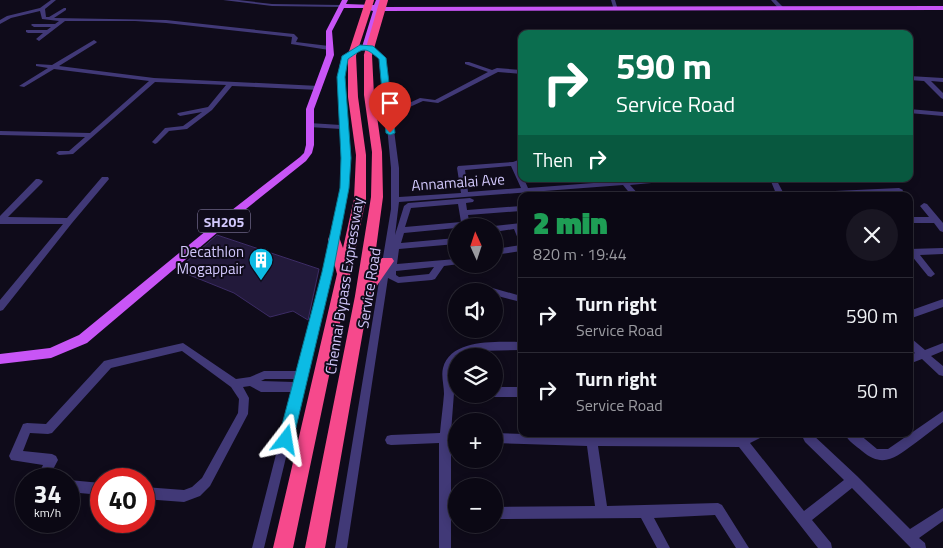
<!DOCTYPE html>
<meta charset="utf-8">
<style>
:root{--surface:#0b0814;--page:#191622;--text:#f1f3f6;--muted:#9a9aa0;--line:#2b2934}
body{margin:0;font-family:"Titillium Web",sans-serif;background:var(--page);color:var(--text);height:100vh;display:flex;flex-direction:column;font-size:19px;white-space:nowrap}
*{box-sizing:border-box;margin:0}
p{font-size:16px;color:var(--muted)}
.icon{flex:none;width:28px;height:28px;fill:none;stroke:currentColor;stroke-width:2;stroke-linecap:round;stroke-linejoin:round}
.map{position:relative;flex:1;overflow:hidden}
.drawer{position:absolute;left:518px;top:192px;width:395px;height:245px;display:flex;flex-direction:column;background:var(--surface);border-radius:10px;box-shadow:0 2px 8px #0003,0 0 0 1px var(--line)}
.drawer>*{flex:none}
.hud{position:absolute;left:518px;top:30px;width:395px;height:152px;border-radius:10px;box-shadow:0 2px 8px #0003,0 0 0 1px var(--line);background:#0b6e4f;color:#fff;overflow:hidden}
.needle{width:32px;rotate:357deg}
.buttons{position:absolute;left:448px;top:218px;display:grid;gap:10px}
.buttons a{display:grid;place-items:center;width:55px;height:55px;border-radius:50%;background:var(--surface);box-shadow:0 2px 8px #0003,0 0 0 1px var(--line);font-size:25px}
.speed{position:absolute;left:15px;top:468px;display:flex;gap:10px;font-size:25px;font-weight:700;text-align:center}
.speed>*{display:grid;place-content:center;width:65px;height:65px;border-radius:50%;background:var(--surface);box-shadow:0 2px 8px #0003,0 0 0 1px var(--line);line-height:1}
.speed small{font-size:12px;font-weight:400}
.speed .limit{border:8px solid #d22;background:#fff;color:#111}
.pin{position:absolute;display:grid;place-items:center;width:42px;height:42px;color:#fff;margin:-51px -21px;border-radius:50% 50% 50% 0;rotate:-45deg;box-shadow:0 0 5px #0007}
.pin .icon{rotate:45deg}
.me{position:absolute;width:55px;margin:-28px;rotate:14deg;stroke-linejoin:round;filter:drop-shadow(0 0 4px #0008)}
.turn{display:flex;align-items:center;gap:18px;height:105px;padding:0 15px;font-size:22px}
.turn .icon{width:65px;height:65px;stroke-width:2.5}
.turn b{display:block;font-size:35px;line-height:42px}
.then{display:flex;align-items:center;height:48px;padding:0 15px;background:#0003;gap:10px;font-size:19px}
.round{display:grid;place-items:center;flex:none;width:52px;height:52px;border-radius:26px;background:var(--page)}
.overview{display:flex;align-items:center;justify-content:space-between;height:85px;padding:0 15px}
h1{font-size:30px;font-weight:800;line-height:38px;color:#1e9e55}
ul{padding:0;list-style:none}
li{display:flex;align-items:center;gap:15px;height:75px;padding:0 15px;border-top:1px solid var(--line)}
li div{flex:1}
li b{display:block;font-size:19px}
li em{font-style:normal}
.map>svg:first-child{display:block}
.building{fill:#22193a;stroke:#3c2c65}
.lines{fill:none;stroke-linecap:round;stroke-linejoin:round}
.minor{fill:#413977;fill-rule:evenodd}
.major{fill:#c855f6;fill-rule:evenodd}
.highway{fill:#f6498c;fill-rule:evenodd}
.highway-bridge{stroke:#f6498c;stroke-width:8}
.route{fill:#0cbbe4;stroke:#087a94}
.labels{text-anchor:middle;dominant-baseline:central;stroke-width:4;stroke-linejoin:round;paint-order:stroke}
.shield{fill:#0f0b1a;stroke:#988fb8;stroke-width:1}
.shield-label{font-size:14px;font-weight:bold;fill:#d2c8fc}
.street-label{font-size:15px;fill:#d2c8fc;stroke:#0f0b1a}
.poi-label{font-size:15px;fill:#d2c8fc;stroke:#0f0b1a;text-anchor:end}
</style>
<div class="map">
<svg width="943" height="548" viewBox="0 0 943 548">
<rect width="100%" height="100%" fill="#0f0b1a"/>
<path class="building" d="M217 235 319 269 308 320 293 311 270 317 234 293 177 270Z"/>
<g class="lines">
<path class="minor" d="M51 0H56L45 9 46 17H49L64 8H66V10L54 18 166 20 294 34 298 38 296 42 329 46 332 48 329 50 291 44 292 37 166 23 135 21H65L39 41 36 39 43 33H28L26 32V30H47L51 27H34L31 25 32 24H55L59 21 42 19 40 11 11 18 0 24V20L7 16 40 8Z
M223 0H238L272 4 341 5 343 6 341 7 272 6Z
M611 0H615L618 10H614Z
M771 0H776L784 8V10H780Z
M94 40 97 42 96 43 59 66 154 78 319 86 322 88 319 90 232 86 212 110 187 129 169 131 157 143 155 144 152 142 165 128 183 126 202 112 180 116 177 114 178 113 208 107 226 85 155 82 73 154 59 155 56 153 59 151H69L85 137 0 135V131L90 133 149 81 54 69 24 87 19 86 48 68 36 66V64L52 65Z
M364 46 376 49 386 58 392 111 420 98 435 100 488 72 465 64V62H469L492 70 497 68 521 70V74L498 72 438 103 423 101 392 115 399 168V197L461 193 457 168 458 166 513 162 521 159V163L518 165 521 172V179H524L528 188 646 179H677L673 181 630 185 640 196H632L623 185 399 202 395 235 404 206 408 203 470 198 474 200 473 202 466 203 467 210 521 206V211L468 215 470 226H456V228L404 233 401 243 456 238V244L399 249 397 264 456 259V264H459L444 266 435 279 432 280 398 283 388 278 347 548H335L391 209V168L386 116 385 115 386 114 380 58C369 47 359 49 348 59L344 77 350 158 349 188 331 272 264 548H252L292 392H261L250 386 243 387 249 398 248 414 210 486 200 496 184 502 144 499V487L184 490 192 487 202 478 238 413 239 399 231 387 182 351 111 368 52 433 48 434 30 433 23 451 52 454 56 456 58 460 48 479H36L43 465 11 460 9 456 23 424 27 423 46 424 104 361 108 360 183 343 236 379 250 377 264 371H297L323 272 341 188 342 158 341 129 309 127 306 125 309 123 341 125C340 110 334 69 343 57 348 50 357 48 364 46ZM511 166 521 188 468 192 465 170ZM458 204 461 222 405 227 411 208ZM434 267 429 274 399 277 396 275V271ZM265 379H295L294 382 261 381Z
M909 76 943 78V82L931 81 943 93V99L941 98 924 81 909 80Z
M909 109 943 112V116L909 113Z
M102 177H108L109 179 72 223 3 310 0 311V300L63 224H0V216L36 179H39L43 181 42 183 8 217 67 218Z
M770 179H776L785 196H777Z
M899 188 903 190 902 192 831 196 832 191H835Z
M924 203 927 204 943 223V232L940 231 934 223H909V217H929L920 206Z
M521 223V240L518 239 514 229 494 232V226Z
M521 245V251L494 255V249Z
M943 248V254L920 255 935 274 931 277 928 276 911 255H909V249Z
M482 285 521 296V302L494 295V291L479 290 478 288 479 286Z
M943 299V307L909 319V311Z
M909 338 912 339 925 350 943 343V351L931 356 943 366V376L939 375 922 359 909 364V356L915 353 909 348Z
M521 342V350L477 351 464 356H456V363L453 368 452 377 454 393 451 432H456V442H451V548H439V443L391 445 387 444 385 440 387 436 391 435 440 433C441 420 443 407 444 394 444 385 441 376 443 368 451 338 498 342 521 342Z
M494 387H521V397H494L490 394H494Z
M943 411V422C933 429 924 437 914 444 896 457 883 469 862 451 856 446 848 441 845 434H859L877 449H888Z
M494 433 592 436 741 437 746 434H761L760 438 750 443 804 511 844 480 805 442 803 438 805 434H812L857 476 910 529 943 508V521L919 538 925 543 926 548H911L852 488 812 520 831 543 832 548H818L739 447 598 446 607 506 718 503 722 505 749 548H736L715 515 654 518 670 548H657L641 518 494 519V507L595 506 587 446 494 443Z
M69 480 101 483V495L69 492Z"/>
<path class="major" d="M342 0H348L346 4 374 5 376 0H382L380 7 943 6V10L379 11 368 47 365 49 362 47 373 11 369 10V8H344L332 31 334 55 314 109V145L312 153 306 161 231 221 87 343 51 358 0 364V354L50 348 79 335 223 217 300 157 304 153 306 145V109L326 55V31Z"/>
<path class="highway" d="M352 52 356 55 358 97 366 155V199L293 548H273L337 274 328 240 329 237H339L343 248 354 199 356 155 348 97V55Z
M368 52 372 55 374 95 382 152 383 197 373 271 382 258H392L394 261 369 297 325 548H305L355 296 371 197 372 152 364 95V55Z"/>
<path class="highway-bridge" d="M352 55 370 0
M368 55 384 0"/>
</g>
<path class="route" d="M360 45 373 46 386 58 395 133 390 135 386 133 379 59C364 46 364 48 348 59L345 77 351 158 349 188 333 272 293 440 291 445 286 447 280 445 278 440 322 272 340 188 341 158 337 77 342 56Z"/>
<defs>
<symbol id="building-pin" viewBox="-11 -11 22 30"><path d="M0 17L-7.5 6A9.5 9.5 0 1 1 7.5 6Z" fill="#0cbbe4" stroke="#0f0b1a"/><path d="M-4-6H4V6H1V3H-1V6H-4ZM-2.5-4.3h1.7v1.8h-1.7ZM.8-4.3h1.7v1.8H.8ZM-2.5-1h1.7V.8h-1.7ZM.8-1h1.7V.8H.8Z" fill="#fff"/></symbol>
</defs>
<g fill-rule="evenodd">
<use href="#building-pin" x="247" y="246" width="28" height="38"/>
</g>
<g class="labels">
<rect class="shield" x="198" y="209.5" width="52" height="23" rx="4"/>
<g class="shield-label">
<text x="224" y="221">SH205</text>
</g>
<g class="street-label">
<text transform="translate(458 182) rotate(-4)">Annamalai Ave</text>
<text transform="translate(344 286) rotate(-81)">Chennai Bypass Expressway</text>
<text transform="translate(369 288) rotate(-81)">Service Road</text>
</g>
<g class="poi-label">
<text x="244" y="251">Decathlon<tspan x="244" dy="17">Mogappair</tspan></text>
</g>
</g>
</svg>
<div class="buttons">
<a><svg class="needle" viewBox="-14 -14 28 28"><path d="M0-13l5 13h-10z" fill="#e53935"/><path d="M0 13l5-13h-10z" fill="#9a9aa0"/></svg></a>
<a><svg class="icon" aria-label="sound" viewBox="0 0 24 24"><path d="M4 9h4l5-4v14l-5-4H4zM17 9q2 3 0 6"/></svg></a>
<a><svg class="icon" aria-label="layers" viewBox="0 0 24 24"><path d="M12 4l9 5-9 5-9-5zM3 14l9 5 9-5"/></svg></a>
<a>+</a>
<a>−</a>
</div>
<div class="speed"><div>34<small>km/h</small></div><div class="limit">40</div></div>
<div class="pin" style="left:390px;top:133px;background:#d93025"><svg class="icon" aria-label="arrive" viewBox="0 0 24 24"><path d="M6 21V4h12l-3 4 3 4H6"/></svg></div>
<svg class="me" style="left:286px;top:440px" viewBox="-20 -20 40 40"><path d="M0-17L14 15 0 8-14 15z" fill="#0cbbe4" stroke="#fff" stroke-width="4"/></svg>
<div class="hud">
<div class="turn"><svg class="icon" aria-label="right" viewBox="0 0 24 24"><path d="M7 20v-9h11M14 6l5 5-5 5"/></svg><div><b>590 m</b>Service Road</div></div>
<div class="then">Then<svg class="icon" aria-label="right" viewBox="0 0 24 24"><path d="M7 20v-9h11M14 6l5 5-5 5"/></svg></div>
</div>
<section class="drawer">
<div class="overview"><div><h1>2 min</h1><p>820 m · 19:44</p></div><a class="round"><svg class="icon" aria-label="close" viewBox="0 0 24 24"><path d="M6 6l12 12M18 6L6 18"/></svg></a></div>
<ul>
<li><svg class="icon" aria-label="right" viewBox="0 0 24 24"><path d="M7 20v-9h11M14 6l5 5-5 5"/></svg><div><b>Turn right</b><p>Service Road</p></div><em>590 m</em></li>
<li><svg class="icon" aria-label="right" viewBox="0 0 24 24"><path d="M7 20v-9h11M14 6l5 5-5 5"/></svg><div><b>Turn right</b><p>Service Road</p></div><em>50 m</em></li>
</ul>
</section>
</div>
